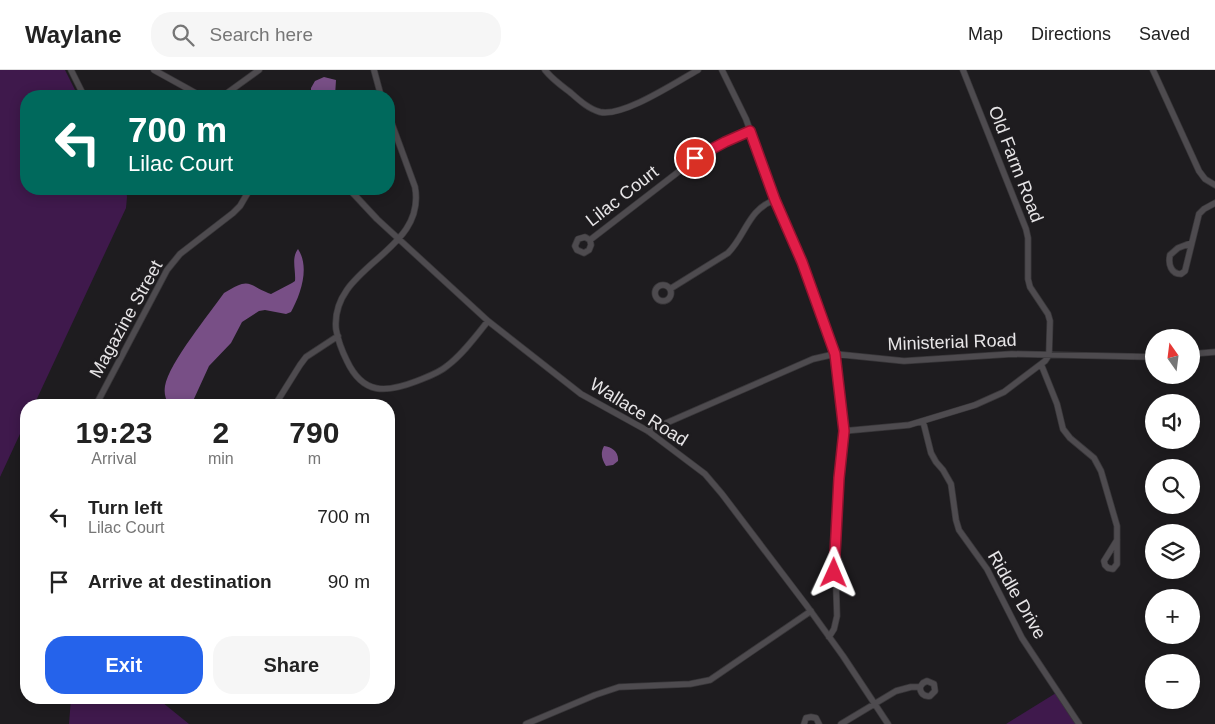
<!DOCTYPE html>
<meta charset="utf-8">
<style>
:root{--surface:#fff;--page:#f6f6f6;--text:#222;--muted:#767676;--line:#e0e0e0;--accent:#2563eb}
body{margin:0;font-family:Arial,sans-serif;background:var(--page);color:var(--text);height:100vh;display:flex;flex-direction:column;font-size:19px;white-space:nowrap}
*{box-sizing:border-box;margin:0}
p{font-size:16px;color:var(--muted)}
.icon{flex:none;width:28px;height:28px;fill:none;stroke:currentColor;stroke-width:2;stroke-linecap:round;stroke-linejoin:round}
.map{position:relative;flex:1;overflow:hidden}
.side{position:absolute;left:20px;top:329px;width:375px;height:305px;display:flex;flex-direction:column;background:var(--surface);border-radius:20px;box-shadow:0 2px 12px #0003}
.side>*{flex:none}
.banner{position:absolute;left:20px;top:20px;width:375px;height:105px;border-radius:20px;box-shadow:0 2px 12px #0003;background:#00695c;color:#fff;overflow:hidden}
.needle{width:32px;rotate:346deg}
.tools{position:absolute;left:1145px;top:259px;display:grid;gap:10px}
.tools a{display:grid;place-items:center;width:55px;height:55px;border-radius:50%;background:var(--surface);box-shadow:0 2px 12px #0003;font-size:25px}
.pin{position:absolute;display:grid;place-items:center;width:42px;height:42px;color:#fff;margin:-21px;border:2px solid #fff;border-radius:50%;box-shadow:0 1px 5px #0007}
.me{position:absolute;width:55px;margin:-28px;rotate:1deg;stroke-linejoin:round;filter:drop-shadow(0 0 4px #0008)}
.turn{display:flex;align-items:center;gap:18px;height:105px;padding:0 25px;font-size:22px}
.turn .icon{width:65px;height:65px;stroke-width:2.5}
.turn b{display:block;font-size:35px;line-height:42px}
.eta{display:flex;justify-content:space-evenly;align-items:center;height:85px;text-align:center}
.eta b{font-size:30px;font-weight:800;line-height:35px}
.cta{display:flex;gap:10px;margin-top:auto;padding:10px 25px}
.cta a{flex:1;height:58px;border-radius:20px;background:var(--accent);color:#fff;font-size:20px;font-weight:800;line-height:58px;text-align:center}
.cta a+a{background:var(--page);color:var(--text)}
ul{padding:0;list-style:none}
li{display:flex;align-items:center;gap:15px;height:65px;padding:0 25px}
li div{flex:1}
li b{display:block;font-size:19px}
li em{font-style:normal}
header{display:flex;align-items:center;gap:30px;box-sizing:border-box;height:70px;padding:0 25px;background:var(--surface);border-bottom:1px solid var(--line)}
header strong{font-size:24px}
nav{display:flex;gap:28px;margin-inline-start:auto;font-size:18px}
.search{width:350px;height:45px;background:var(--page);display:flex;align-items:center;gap:12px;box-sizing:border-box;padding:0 18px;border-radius:20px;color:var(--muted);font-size:19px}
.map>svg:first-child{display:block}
.green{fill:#3f194c}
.water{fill:#784f86}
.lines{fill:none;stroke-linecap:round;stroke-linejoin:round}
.minor-casing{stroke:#39373a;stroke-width:7}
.minor{stroke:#4e4b4f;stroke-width:5.5}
.route-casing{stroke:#92132f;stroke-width:12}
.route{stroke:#e11d48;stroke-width:9}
.labels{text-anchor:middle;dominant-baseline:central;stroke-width:5;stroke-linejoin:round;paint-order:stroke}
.street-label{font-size:18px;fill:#e7e5e7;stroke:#1e1c1f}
</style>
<header>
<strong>Waylane</strong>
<div class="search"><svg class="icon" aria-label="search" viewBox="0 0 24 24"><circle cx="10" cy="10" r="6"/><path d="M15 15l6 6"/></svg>Search here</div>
<nav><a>Map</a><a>Directions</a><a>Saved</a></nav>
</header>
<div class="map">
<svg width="1215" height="654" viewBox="0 0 1215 654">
<rect width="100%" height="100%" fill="#1e1c1f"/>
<path class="green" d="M0 0H65L78 26H26V119H126L127 127 126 138 34 335H26V351L0 407Z
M1056 623 1076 654H1006Z
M71 628H157L189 654H69Z"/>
<path class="water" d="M324 7 336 10 335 26H311V18L315 11Z
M298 179C310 197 301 224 291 242L286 244 265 240 259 241 242 252 231 273 209 296 193 331 190 335H169C165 328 164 323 165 316 169 293 210 243 224 223 251 206 247 215 271 224L292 213 295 211C296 200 291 188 298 179Z
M604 376C612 377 619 382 618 391L613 395 606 396C602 389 600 384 604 376Z"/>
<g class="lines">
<defs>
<path id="minor" d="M71 0 84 26
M154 0 201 26
M374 0 381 26
M545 0C552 9 562 16 571 23 580 31 589 39 600 42 624 47 676 12 698 0
M722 0 746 49 775 130 802 191 835 284 844 361 835 482 837 546 834 559 829 567
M1153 0 1199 101 1205 109 1215 115
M223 26 259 0
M389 46 415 117C427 183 330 195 336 259 338 271 342 281 347 291 363 325 386 323 417 311 427 307 439 303 447 296 463 284 476 266 488 251
M349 119 377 149 488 251 581 324 648 361 705 404 722 424 807 536 843 586 888 654
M590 170 591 175 589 180 584 183 577 180 575 176 578 169 585 167 590 170 695 89 725 72 750 61
M1191 173 1178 178 1170 185C1168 194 1171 204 1181 204L1185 201 1199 144 1204 139 1215 133
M655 223a8 8 0 1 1 16 0a8 8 0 1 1-16 0Z
M670 219 728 183C746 165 748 139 775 130
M1191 284 1215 282
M1041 294 1057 334 1063 359 1070 368 1094 388 1101 401 1117 456V494L1113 499 1108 498 1105 495 1104 491 1117 470
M96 335 167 200 180 184 233 143 240 136 250 119
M275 335 300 295 306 287 338 266
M923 351 931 383 936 392 943 400 951 414 956 450 959 460 987 499 1022 568 1079 654
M648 361 813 289 835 284 904 291 1012 284 1154 287
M844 361 909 355 975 335 1004 322 1045 291 1049 285 1050 251 1048 244 1030 217 1028 209V168L1026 159 963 0
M526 654 595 625 619 617 690 614 710 610 811 541
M804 654 806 648 811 647 816 648 819 654
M841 654 896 621 911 617H920L923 613 927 611 934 614 935 621 930 626C924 627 920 623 920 617"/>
</defs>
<use href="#minor" class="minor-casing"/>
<use href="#minor" class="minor"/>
</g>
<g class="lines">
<defs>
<path id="route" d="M695 88 725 72 750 61 775 130 802 192 835 284 844 361 839 408 834 503"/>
</defs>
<use href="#route" class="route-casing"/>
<use href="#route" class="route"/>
</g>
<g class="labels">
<g class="street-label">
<text transform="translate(1016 94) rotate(69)">Old Farm Road</text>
<text transform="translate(622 126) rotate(-38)">Lilac Court</text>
<text transform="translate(126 249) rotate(-61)">Magazine Street</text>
<text transform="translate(952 272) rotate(-2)">Ministerial Road</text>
<text transform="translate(639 342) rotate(32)">Wallace Road</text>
<text transform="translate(1017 525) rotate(60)">Riddle Drive</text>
</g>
</g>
</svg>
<div class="tools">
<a><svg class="needle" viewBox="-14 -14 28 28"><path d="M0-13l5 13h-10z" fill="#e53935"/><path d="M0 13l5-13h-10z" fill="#767676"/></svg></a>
<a><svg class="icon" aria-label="sound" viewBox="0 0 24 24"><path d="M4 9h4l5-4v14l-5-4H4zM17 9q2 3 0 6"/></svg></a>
<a><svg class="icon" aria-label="search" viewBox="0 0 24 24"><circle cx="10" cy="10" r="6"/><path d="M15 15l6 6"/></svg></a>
<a><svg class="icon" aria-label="layers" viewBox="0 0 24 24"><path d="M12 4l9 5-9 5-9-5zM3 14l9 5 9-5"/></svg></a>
<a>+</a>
<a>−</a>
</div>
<div class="pin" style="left:695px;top:88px;background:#d93025"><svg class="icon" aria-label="arrive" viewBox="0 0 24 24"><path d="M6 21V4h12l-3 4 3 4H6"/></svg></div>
<svg class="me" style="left:834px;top:503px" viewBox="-20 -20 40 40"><path d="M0-17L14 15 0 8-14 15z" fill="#e11d48" stroke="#fff" stroke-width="4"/></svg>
<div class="banner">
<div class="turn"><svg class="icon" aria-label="left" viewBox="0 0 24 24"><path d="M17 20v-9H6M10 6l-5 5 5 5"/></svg><div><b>700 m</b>Lilac Court</div></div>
</div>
<section class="side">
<div class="eta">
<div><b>19:23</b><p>Arrival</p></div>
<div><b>2</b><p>min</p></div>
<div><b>790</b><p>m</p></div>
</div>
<ul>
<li><svg class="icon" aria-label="left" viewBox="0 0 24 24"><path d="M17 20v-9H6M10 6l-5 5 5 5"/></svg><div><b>Turn left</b><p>Lilac Court</p></div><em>700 m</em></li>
<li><svg class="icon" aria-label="arrive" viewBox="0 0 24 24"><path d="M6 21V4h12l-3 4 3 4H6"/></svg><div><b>Arrive at destination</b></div><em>90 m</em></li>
</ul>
<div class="cta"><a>Exit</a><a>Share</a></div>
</section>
</div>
